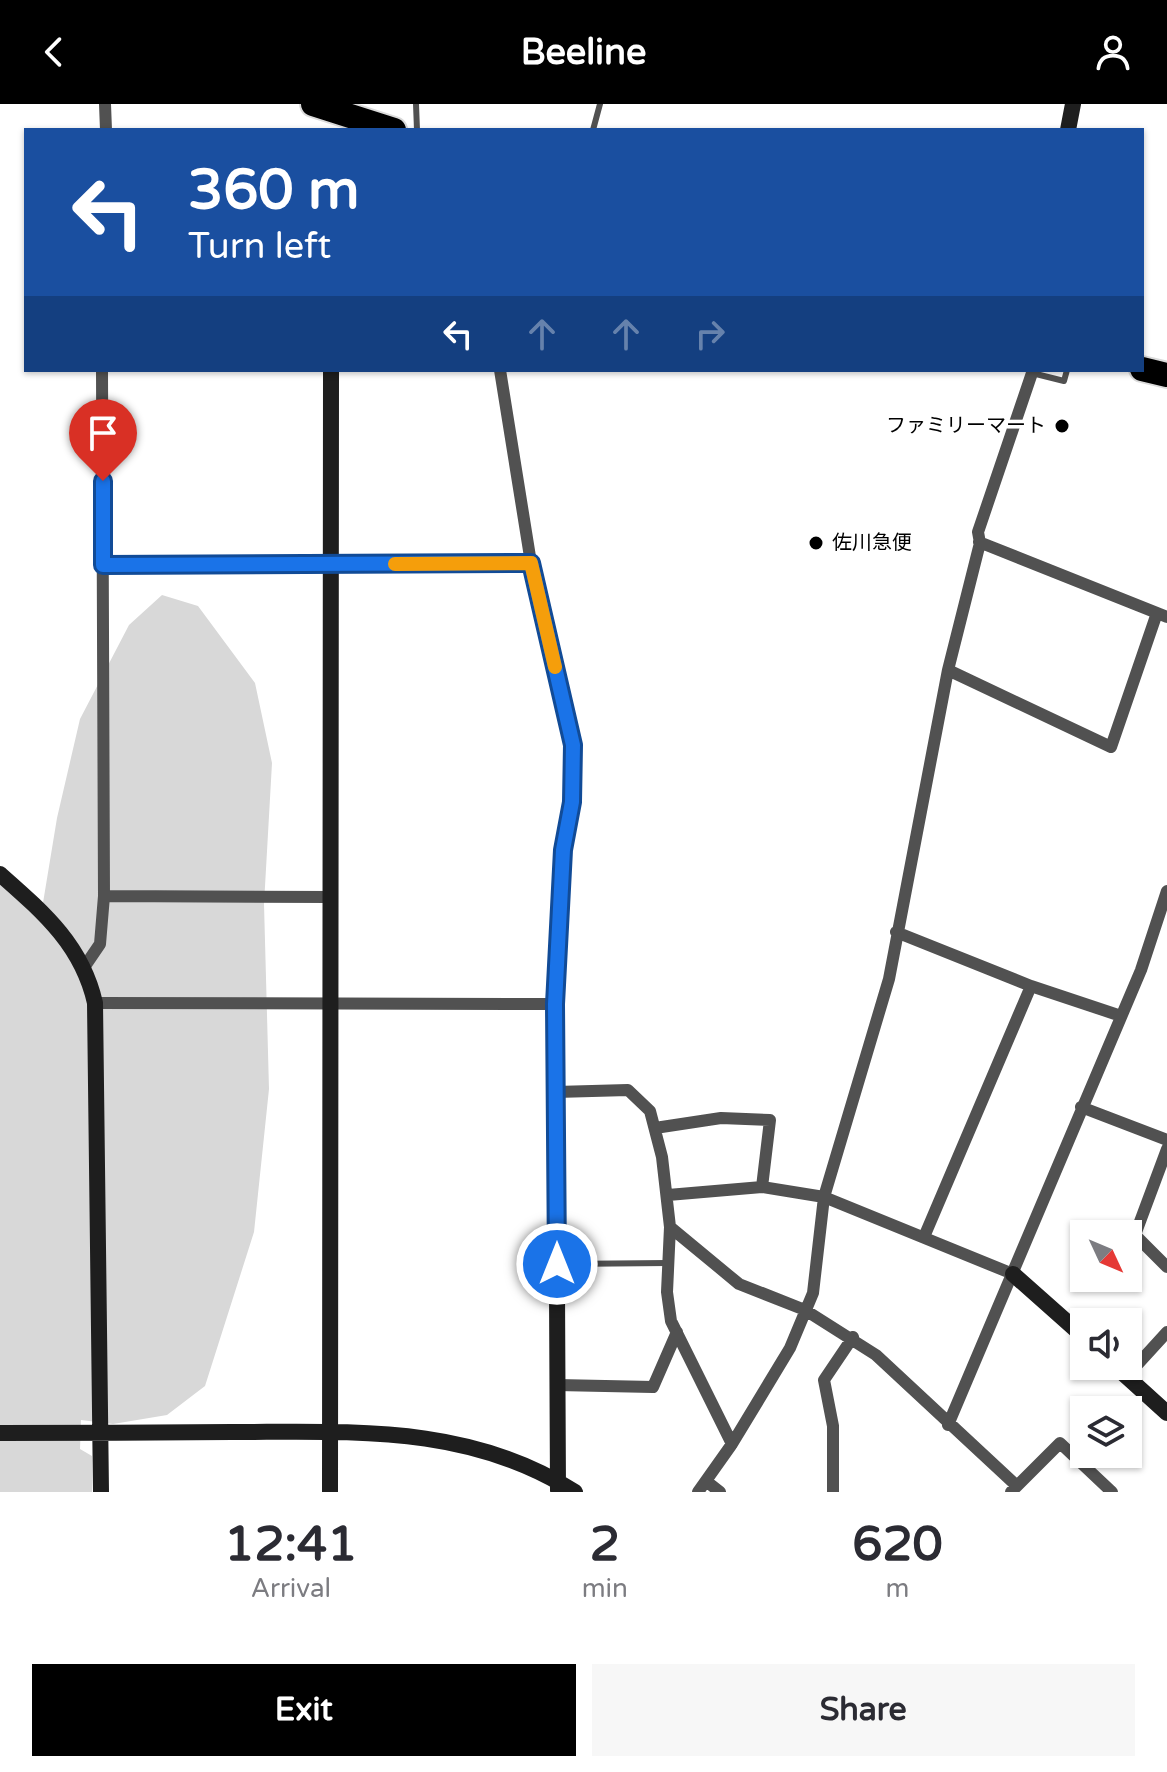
<!DOCTYPE html>
<meta charset="utf-8">
<style>
:root{--surface:#fff;--page:#f7f7f7;--text:#2b2b33;--muted:#7c7c81;--accent:#000}
body{margin:0;font-family:"Varela Round","Noto Sans JP",sans-serif;background:var(--page);color:var(--text);height:100vh;display:flex;flex-direction:column;font-size:30px;white-space:nowrap}
*{box-sizing:border-box;margin:0}
p{font-size:26px;color:var(--muted)}
.icon{flex:none;width:44px;height:44px;fill:none;stroke:currentColor;stroke-width:2;stroke-linecap:round;stroke-linejoin:round}
.map{position:relative;height:1388px;overflow:hidden}
.drawer{display:flex;flex-direction:column;background:var(--surface);flex:1}
.drawer>*{flex:none}
.guide{position:absolute;left:24px;top:24px;width:1120px;height:244px;border-radius:0px;box-shadow:0 2px 6px #0004;background:#1a4fa0;color:#fff;overflow:hidden}
.needle{width:52px;rotate:134deg}
.buttons{position:absolute;left:1070px;top:1116px;display:grid;gap:16px}
.buttons a{display:grid;place-items:center;width:72px;height:72px;border-radius:0px;background:var(--surface);box-shadow:0 2px 6px #0004;font-size:40px}
.pin{position:absolute;display:grid;place-items:center;width:68px;height:68px;color:#fff;margin:-82px -34px;border-radius:50% 50% 50% 0;rotate:-45deg;box-shadow:0 0 8px #0007}
.pin .icon{rotate:45deg}
.me{position:absolute;width:88px;margin:-44px;rotate:0deg;stroke-linejoin:round;filter:drop-shadow(0 0 6px #0008)}
.turn{display:flex;align-items:center;gap:28px;height:168px;padding:0 32px;font-size:36px}
.turn .icon{width:104px;height:104px;stroke-width:2.5}
.turn b{display:block;font-size:56px;line-height:68px}
.lanes{display:flex;align-items:center;height:76px;padding:0 32px;background:#0003;justify-content:center;gap:40px;direction:ltr}
.lanes .off{opacity:.35}
.eta{display:flex;justify-content:space-evenly;align-items:center;height:136px;text-align:center}
.eta b{font-size:48px;font-weight:700;line-height:56px}
.button{display:flex;gap:16px;margin-top:auto;padding:16px 32px}
.button a{flex:1;height:92px;border-radius:0px;background:var(--accent);color:#fff;font-size:32px;font-weight:700;line-height:92px;text-align:center}
.button a+a{background:var(--page);color:var(--text)}
header{display:flex;justify-content:space-between;align-items:center;height:104px;padding:0 32px;background:var(--accent);color:#fff;font-size:36px;font-weight:700}
.map>svg:first-child{display:block}
.green{fill:#d8d8d8}
.lines{fill:none;stroke-linecap:round;stroke-linejoin:round}
.highway-casing{stroke:#dbdbdb;stroke-width:28}
.lane{stroke:#515151;stroke-width:6}
.street{stroke:#515151;stroke-width:12}
.secondary{stroke:#1e1e1e;stroke-width:16}
.highway{stroke:#000;stroke-width:24}
.route-casing{stroke:#114b97;stroke-width:20}
.route{stroke:#1a73e8;stroke-width:14}
.slow{stroke:#f59e0b;stroke-width:14}
.poi-dot{fill:#000;stroke:#fff;stroke-width:3}
.labels{text-anchor:middle;dominant-baseline:central;stroke-width:7;stroke-linejoin:round;paint-order:stroke}
.poi-label{font-size:20px;fill:#000;stroke:#fff;text-anchor:end}
</style>
<header><svg class="icon" aria-label="back" viewBox="0 0 24 24"><path d="M15 5l-7 7 7 7"/></svg>Beeline<svg class="icon" aria-label="person" viewBox="0 0 24 24"><circle cx="12" cy="8" r="4"/><path d="M4 21q1-7 8-7t8 7"/></svg></header>
<div class="map">
<svg width="1167" height="1388" viewBox="0 0 1167 1388">
<rect width="100%" height="100%" fill="#fff"/>
<path class="green" d="M162 491 198 502 255 579 272 659 264 800 269 985 254 1128 205 1282 167 1311 113 1320 81 1316 80 1345 92 1352V1388H0V779L40 817 57 714 80 615 129 521Z"/>
<g class="lines">
<defs>
<path id="highway" d="M313 0 394 26
M1142 265 1167 271"/>
</defs>
<use href="#highway" class="highway-casing"/>
<path class="lane" d="M416 0 417 26
M593 26 600 0
M1032 269 1064 277 1067 266
M560 1160 668 1159"/>
<path class="street" d="M105 0 106 26
M500 266 531 459 573 641 572 698 563 746 555 900 556 988 628 986 650 1007 662 1053 670 1123 667 1188 671 1217 732 1340
M979 438 1167 513
M103 461 531 459
M948 566 1111 643 1157 509
M104 792 330 793
M896 828 1031 882 1121 912
M85 862 100 840 104 792 102 266
M95 899 555 900
M1081 1003 1167 1036
M655 1024 721 1014 770 1016 762 1083
M1167 1045 1135 1131 1167 1163
M668 1091 762 1083 824 1093 1013 1170
M670 1123 739 1180 805 1206 876 1251 1017 1382
M924 1133 1031 882
M1126 1273 1167 1228
M557 1281 653 1283 677 1228
M948 1321 1141 866 1167 787
M706 1377 720 1388
M698 1388 732 1340 790 1244 813 1189 824 1093 889 875 948 566 980 439 978 428 1033 266
M833 1388V1322L824 1276 853 1233
M1011 1388 1060 1339 1112 1388"/>
<path class="secondary" d="M1068 26 1073 0
M0 770C43 808 82 841 95 899L101 1388
M556 988 558 1386
M1013 1170 1084 1233
M1115 1262 1167 1309
M0 1329C77 1329 155 1329 232 1328 353 1328 469 1320 575 1388
M330 1388 331 266"/>
<use href="#highway" class="highway"/>
</g>
<g class="lines">
<defs>
<path id="route" d="M103 377V461L531 459 573 641 572 698 563 746 555 900 557 1160"/>
</defs>
<use href="#route" class="route-casing"/>
<use href="#route" class="route"/>
<path class="slow" d="M395 460 531 459 555 563"/>
</g>
<g class="poi-dot">
<circle cx="1062" cy="322" r="8"/>
<circle cx="816" cy="439" r="8"/>
</g>
<g class="labels">
<g class="poi-label">
<text x="1046" y="322">ファミリーマート</text>
<text x="832" y="439" text-anchor="start">佐川急便</text>
</g>
</g>
</svg>
<div class="buttons">
<a><svg class="needle" viewBox="-14 -14 28 28"><path d="M0-13l5 13h-10z" fill="#e53935"/><path d="M0 13l5-13h-10z" fill="#7c7c81"/></svg></a>
<a><svg class="icon" aria-label="sound" viewBox="0 0 24 24"><path d="M4 9h4l5-4v14l-5-4H4zM17 9q2 3 0 6"/></svg></a>
<a><svg class="icon" aria-label="layers" viewBox="0 0 24 24"><path d="M12 4l9 5-9 5-9-5zM3 14l9 5 9-5"/></svg></a>
</div>
<div class="pin" style="left:103px;top:377px;background:#d93025"><svg class="icon" aria-label="arrive" viewBox="0 0 24 24"><path d="M6 21V4h12l-3 4 3 4H6"/></svg></div>
<svg class="me" style="left:557px;top:1160px" viewBox="-20 -20 40 40"><circle r="17" fill="#1a73e8" stroke="#fff" stroke-width="3"/><path d="M0-11L8 9 0 5-8 9z" fill="#fff"/></svg>
<div class="guide">
<div class="turn"><svg class="icon" aria-label="left" viewBox="0 0 24 24"><path d="M17 20v-9H6M10 6l-5 5 5 5"/></svg><div><b>360 m</b>Turn left</div></div>
<div class="lanes"><svg class="icon" aria-label="left" viewBox="0 0 24 24"><path d="M17 20v-9H6M10 6l-5 5 5 5"/></svg><svg class="icon off" aria-label="ahead" viewBox="0 0 24 24"><path d="M12 20V5M6 11l6-6 6 6"/></svg><svg class="icon off" aria-label="ahead" viewBox="0 0 24 24"><path d="M12 20V5M6 11l6-6 6 6"/></svg><svg class="icon off" aria-label="right" viewBox="0 0 24 24"><path d="M7 20v-9h11M14 6l5 5-5 5"/></svg></div>
</div>
</div>
<section class="drawer">
<div class="eta">
<div><b>12:41</b><p>Arrival</p></div>
<div><b>2</b><p>min</p></div>
<div><b>620</b><p>m</p></div>
</div>
<div class="button"><a>Exit</a><a>Share</a></div>
</section>
